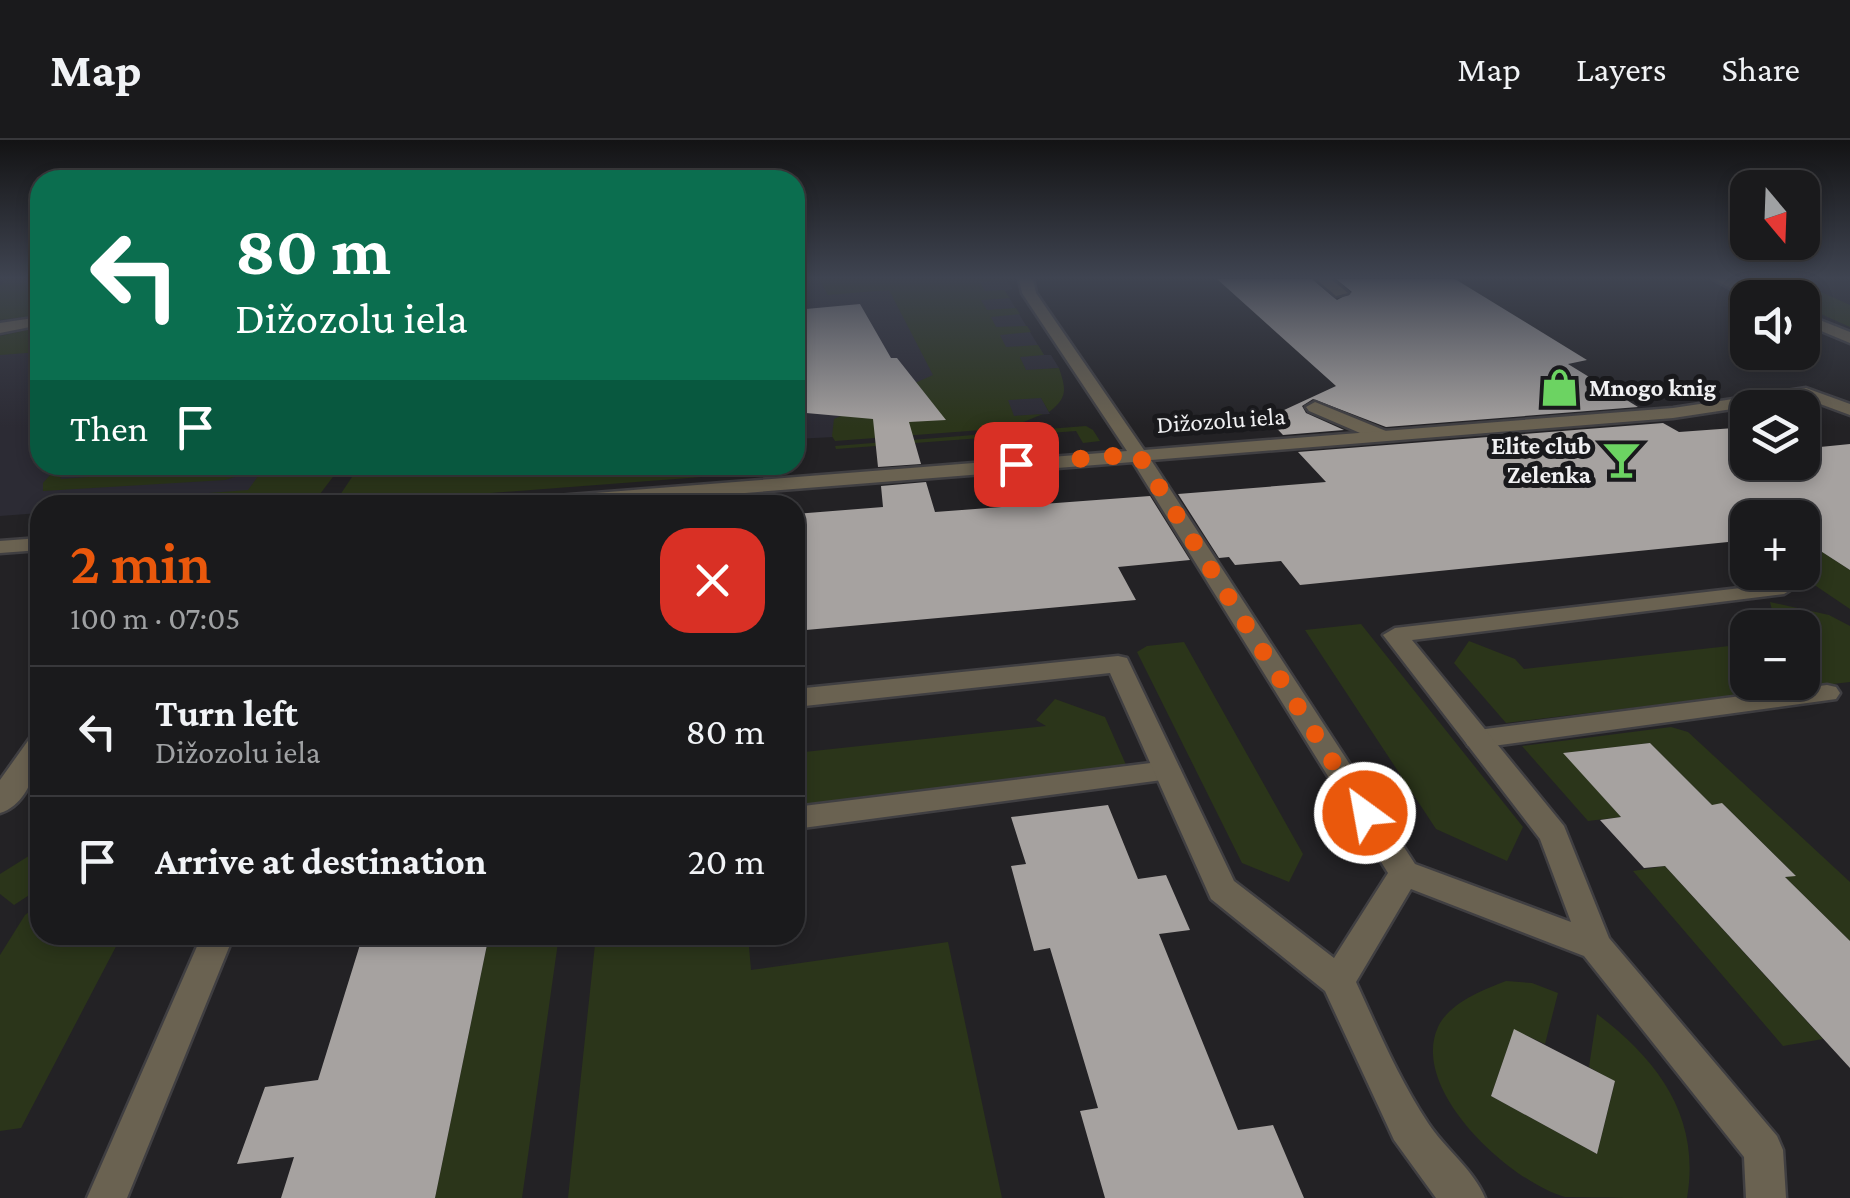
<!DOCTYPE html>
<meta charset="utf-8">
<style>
:root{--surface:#1a1a1c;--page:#232325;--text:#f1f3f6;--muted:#9fa1a3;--line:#38383b;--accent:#ea580c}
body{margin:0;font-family:"Crimson Pro",serif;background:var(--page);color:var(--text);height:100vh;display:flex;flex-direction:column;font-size:38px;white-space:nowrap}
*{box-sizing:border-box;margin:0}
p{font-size:32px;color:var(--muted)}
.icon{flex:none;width:55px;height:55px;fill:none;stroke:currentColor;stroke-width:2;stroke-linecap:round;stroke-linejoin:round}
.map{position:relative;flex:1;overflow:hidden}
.side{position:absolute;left:30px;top:355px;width:775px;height:450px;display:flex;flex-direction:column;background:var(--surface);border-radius:30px;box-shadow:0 5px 15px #0003,0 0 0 2px var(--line)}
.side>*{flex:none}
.hud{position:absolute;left:30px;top:30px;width:775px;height:305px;border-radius:30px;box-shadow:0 5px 15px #0003,0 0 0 2px var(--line);background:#0b6e4f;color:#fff;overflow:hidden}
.needle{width:65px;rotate:161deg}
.buttons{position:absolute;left:1730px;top:30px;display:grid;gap:20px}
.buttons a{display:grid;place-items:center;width:90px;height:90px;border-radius:20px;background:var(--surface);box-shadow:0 5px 15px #0003,0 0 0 2px var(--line);font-size:50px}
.pin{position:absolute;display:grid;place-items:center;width:85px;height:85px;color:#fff;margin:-42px;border-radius:20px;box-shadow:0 5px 15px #0006}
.me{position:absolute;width:110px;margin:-55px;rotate:328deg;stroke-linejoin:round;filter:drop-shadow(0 0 8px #0008)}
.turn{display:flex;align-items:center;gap:35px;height:210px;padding:0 40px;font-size:45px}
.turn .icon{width:130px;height:130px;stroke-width:2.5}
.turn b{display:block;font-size:70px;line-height:85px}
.then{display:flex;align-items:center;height:95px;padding:0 40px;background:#0003;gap:20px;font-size:38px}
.round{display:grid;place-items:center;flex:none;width:105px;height:105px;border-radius:30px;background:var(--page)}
.headline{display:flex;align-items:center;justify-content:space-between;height:170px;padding:0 40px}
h1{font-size:60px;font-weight:600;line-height:75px;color:var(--accent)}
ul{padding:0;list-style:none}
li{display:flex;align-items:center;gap:30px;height:130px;padding:0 40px;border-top:2px solid var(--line)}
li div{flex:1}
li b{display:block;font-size:38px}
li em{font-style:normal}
header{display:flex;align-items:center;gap:60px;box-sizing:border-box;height:140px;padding:0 50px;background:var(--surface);border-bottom:2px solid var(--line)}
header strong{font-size:48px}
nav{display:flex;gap:55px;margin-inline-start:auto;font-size:35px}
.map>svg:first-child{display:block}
.built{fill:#2c2b34}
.green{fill:#2b351a}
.building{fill:#a6a2a0}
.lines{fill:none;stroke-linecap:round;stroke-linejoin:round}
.service-casing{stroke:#403f42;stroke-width:5}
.minor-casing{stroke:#403f42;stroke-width:5}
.tertiary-casing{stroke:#403f42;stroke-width:5}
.service{fill:#6a6251;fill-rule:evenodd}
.minor{fill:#6a6251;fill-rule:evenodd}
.tertiary{fill:#6a6251;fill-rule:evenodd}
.route{stroke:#ea580c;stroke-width:18;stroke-dasharray:0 32.4}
.labels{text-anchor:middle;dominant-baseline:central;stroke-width:10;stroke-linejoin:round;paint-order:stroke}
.far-poi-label{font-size:25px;font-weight:bold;fill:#f0f0f2;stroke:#19191c;text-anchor:start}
.far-street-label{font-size:25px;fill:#f0f0f2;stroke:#19191c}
</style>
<header>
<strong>Map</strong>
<nav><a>Map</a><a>Layers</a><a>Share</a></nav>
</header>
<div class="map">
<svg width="1850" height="1058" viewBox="0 0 1850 1058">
<rect width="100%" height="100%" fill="#232225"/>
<path class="built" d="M795 139H1006L1013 149 1005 151 1044 215H1051L1059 228 1027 231 1050 274 910 282 912 293 795 299Z
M40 198V325H329L310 352 144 365H40V373L0 376V204Z"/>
<path class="green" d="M6 139H33L30 148 40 147V175L0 180V146Z
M819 139H1006L980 142 985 151 1004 150 1010 158 981 160 987 170 1016 168 1020 174 991 177 996 187 1027 186 1031 192 1000 195 1006 207 1038 205 1044 215 1020 217 1026 230 1059 228C1066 249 1068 258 1049 272L1041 258 1008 260 1014 276 1043 274 1009 288 835 301 832 296 834 279 933 235 889 150 828 155Z
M1742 139H1792L1850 165V187L1803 166 1802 158 1784 157Z
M40 187V212L0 215V196Z
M1086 286 1093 290 1100 301 1083 303 1076 291 836 309 835 306Z
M59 325H71L60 339 245 326 235 337 225 340 43 351V343Z
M266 325H342L320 354 312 358 232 365H52L248 350Z
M360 325H470L499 332 538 333 627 325H794L793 330 361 363 360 357 338 358Z
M1802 399 1850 430V469L1813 444V421Z
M1770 462 1829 475 1850 486V542L1506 583 1454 523 1469 501 1515 519 1524 529 1747 504 1748 542H1802V488L1776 487Z
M1361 484 1523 687 1507 721 1436 689 1305 490Z
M1184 502 1303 714 1289 742 1242 723 1137 512 1147 506Z
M1055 559 1105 577 1127 627 795 672V613L1046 586 1036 580Z
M1671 587 1688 592 1850 742V801L1785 737 1795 735 1723 664 1712 665 1650 603 1564 613 1621 677 1588 681 1522 606Z
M40 709V748L14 765 0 754V734Z
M1665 726 1823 899 1783 906 1633 731Z
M40 764V795H122L21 988 0 991V815L25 775Z
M489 795H559L522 1058H435Z
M596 795H748L751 830 948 802 1002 1058H568Z
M1506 841 1532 843 1558 853 1545 904 1514 890 1491 956 1597 1014 1615 942 1589 927 1597 874C1658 920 1701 977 1687 1058 1656 1058 1592 1058 1565 1057 1511 1042 1409 950 1438 887 1449 863 1483 850 1506 841Z"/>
<path class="building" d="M1217 139H1312L1337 160 1352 152 1336 139H1455L1587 220 1568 224 1638 267 1386 287 1313 259 1302 266 1306 273 1344 290 1283 295 1267 278 1336 246Z
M860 164 891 218H897L946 280 909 282 921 324 878 327 873 279 795 272V170Z
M1663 283 1679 292 1748 287V322H1802V297L1820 307 1850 304V430L1802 399V378H1748V400L1300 445 1281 421 1235 425 1229 417 1219 418 1178 354 1326 342 1298 312Z
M926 342 935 372 1150 356 1190 420 1118 427 1136 460 795 491V374L883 367 881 346Z
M1650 603 1712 665 1722 663 1796 736 1785 737 1850 801V928L1665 726 1644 728 1600 680 1621 677 1563 613Z
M1108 665 1138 739 1166 735 1190 790 1159 794 1238 990 1273 985 1304 1058H1105L1080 971 1098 968 1050 808 1034 811 1011 726 1026 724 1011 677Z
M363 795H489L435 1058H281L294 1017 237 1024 265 947 318 940Z
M1514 889 1615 941 1597 1014 1491 956Z"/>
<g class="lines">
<defs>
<path id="service" d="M1316 139H1331L1348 153 1336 156Z
M1315 262 1386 291 1389 295 1380 300 1374 299 1309 271 1306 267Z
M1827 545 1836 547 1840 553 1836 559 1478 608 1468 606 1464 599 1468 592 1478 590Z
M1167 621 1177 624 1181 631 1177 638 795 689V667Z"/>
<path id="minor" d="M1019 139H1033L1036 153 1144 310 1673 268 1806 248 1850 264V275L1804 258 1673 278 1151 320 1415 724 1571 782 1540 699 1383 495 1395 488 1792 442 1795 447 1784 454 1412 500 1564 686 1609 798 1777 996 1783 1010 1786 1058H1746L1744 1017 1584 816 1411 749 1356 842C1378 890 1399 939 1428 983 1445 1009 1474 1030 1485 1058H1436L1394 1000 1325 851 1211 759 1110 533 795 567V549L1118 516 1127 518 1234 741 1334 818 1388 733 1133 322 594 365H509L519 359 1127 311 1022 153Z
M40 177V185L0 193V183Z
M40 398V410L0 413V401Z
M40 595C40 622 30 664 0 673V640L30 598Z
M202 795H234L127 1058H87Z"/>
<path id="tertiary" d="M1713 139H1730L1768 158H1749Z
M1802 173 1850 192V203L1802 183Z"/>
</defs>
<use href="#service" class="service-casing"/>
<use href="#minor" class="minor-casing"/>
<use href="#tertiary" class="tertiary-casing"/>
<use href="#service" class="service"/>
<use href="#minor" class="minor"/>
<use href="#tertiary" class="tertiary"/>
</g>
<linearGradient id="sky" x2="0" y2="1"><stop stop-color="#131314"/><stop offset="0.48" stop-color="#3f4451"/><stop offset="1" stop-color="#3f4451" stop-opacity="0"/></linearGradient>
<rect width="1850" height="287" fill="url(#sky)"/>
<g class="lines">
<path class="route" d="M1016 324 1138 314 1365 673"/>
</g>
<defs>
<symbol id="shop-bare" viewBox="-9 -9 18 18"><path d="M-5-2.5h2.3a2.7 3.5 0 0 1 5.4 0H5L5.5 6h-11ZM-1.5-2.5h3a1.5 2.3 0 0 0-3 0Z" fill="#6cd362" stroke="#19191c" stroke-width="2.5" paint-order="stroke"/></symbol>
<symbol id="bar-bare" viewBox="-9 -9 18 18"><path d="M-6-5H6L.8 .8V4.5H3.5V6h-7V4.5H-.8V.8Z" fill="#6cd362" stroke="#19191c" stroke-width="2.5" paint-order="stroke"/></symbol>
</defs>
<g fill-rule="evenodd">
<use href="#shop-bare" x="1532" y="220" width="55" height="55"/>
<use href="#bar-bare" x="1594" y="292" width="55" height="55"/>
</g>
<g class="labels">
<g class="far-poi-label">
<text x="1589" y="247">Mnogo knig</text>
<text x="1591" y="305" text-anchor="end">Elite club<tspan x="1591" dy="29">Zelenka</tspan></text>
</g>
<g class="far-street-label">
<text transform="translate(1221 280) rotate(-4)">Dižozolu iela</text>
</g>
</g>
</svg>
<div class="buttons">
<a><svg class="needle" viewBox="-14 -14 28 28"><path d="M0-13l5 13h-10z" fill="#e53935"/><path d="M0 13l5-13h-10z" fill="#9fa1a3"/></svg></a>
<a><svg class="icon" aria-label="sound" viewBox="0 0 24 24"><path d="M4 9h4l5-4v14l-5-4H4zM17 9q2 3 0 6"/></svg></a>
<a><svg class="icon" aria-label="layers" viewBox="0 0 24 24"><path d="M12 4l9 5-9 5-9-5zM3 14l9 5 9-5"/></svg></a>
<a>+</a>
<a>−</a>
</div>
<div class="pin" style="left:1016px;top:324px;background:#d93025"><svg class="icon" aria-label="arrive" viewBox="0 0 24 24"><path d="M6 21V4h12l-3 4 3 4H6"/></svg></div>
<svg class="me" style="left:1365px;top:673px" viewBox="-20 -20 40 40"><circle r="17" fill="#ea580c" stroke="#fff" stroke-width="3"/><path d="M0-11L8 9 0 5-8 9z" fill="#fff"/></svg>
<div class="hud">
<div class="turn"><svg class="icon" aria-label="left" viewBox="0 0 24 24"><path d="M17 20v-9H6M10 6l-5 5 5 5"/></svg><div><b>80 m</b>Dižozolu iela</div></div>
<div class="then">Then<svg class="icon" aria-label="arrive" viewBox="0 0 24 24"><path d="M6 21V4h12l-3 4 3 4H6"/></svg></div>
</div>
<section class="side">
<div class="headline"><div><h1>2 min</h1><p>100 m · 07:05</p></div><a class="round" style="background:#d93025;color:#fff"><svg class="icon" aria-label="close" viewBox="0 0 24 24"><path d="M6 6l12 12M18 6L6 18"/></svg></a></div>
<ul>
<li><svg class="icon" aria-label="left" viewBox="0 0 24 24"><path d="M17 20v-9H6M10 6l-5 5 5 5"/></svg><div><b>Turn left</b><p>Dižozolu iela</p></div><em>80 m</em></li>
<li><svg class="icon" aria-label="arrive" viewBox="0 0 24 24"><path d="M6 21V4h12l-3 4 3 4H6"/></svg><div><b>Arrive at destination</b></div><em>20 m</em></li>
</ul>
</section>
</div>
